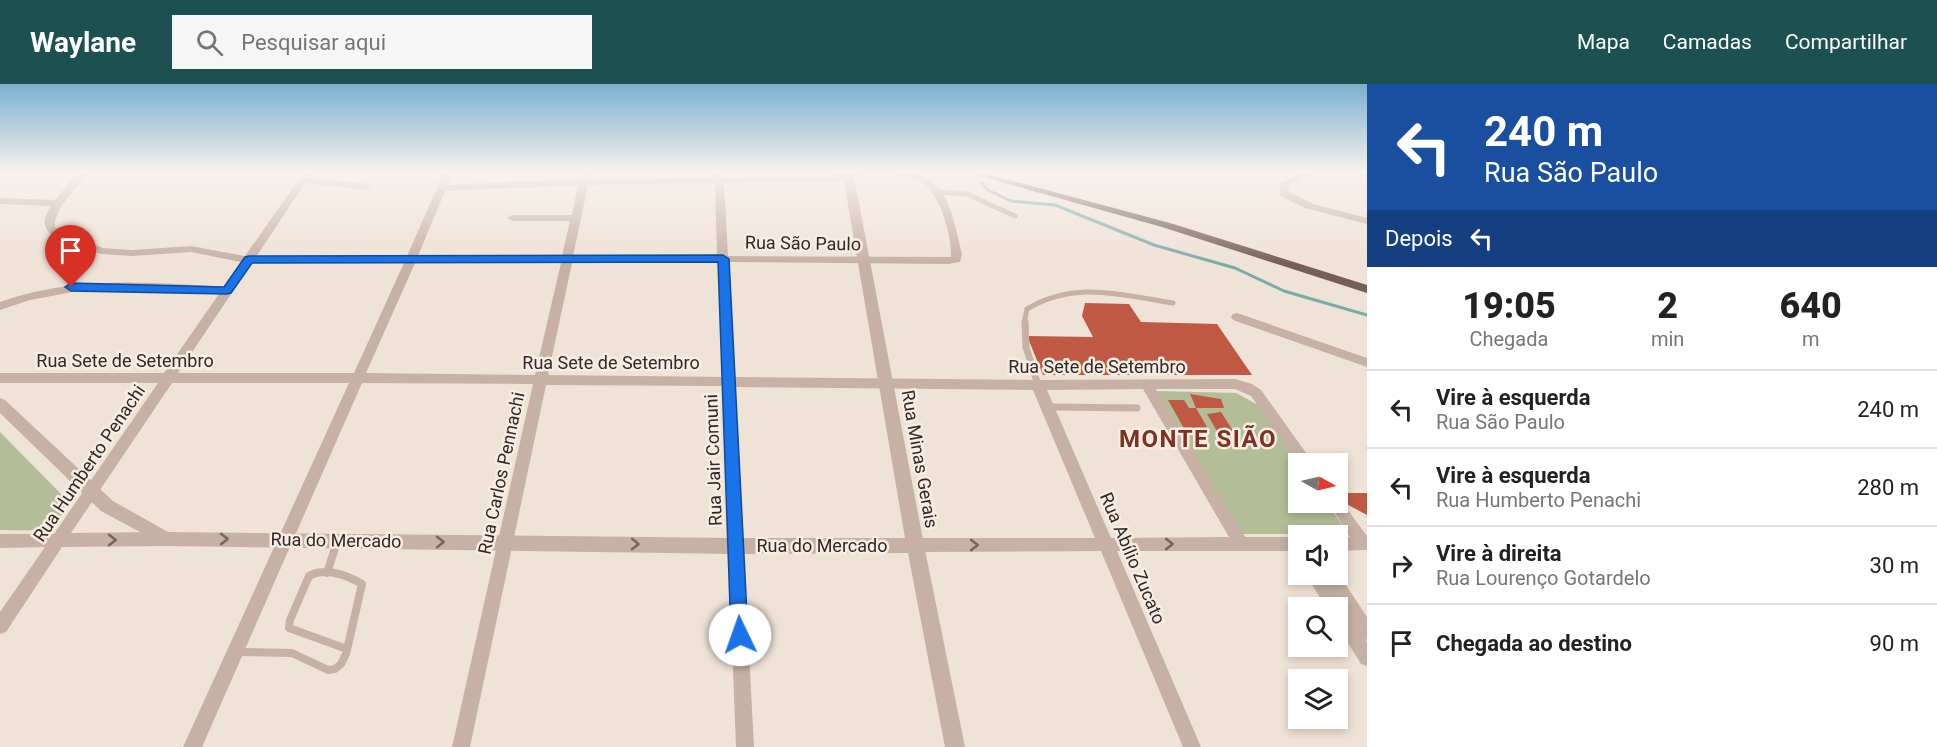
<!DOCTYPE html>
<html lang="pt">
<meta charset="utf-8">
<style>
:root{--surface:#fff;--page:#f6f6f6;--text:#222;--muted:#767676;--line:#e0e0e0;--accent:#1d5151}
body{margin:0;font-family:Roboto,sans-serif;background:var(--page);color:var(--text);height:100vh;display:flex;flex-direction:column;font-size:22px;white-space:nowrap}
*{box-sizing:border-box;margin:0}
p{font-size:20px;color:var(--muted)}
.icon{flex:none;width:33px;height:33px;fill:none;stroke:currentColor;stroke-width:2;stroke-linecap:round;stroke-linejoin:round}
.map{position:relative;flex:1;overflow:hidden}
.panel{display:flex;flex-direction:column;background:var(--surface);width:570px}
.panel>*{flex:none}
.top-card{background:#1a4fa0;color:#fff;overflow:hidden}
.needle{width:39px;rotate:98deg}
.fabs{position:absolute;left:1288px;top:369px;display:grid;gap:12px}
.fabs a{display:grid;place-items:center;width:60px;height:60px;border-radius:0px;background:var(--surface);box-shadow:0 3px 9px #0003;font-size:30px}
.pin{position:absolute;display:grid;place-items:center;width:51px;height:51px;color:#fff;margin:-62px -26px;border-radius:50% 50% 50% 0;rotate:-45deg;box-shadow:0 0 6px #0007}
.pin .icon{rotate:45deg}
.me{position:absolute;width:66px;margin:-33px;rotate:357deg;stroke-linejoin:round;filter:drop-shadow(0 0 4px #0008)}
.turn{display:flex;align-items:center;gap:21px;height:126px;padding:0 18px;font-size:27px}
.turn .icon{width:78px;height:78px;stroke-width:2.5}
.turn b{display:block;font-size:42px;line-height:51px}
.then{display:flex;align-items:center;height:57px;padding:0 18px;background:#0003;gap:12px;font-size:22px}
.eta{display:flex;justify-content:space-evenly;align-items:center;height:102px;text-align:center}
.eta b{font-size:36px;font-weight:800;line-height:42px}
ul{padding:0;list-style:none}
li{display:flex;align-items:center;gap:18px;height:78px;padding:0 18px;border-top:2px solid var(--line)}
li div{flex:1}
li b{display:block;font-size:22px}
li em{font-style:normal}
header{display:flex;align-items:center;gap:36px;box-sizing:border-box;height:84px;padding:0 30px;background:var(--accent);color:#fff}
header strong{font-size:28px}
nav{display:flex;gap:33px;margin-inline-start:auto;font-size:21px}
.search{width:420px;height:54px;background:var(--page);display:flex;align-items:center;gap:15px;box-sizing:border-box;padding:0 21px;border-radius:0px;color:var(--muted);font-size:22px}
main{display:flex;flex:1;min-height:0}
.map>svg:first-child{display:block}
.green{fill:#b3bd98}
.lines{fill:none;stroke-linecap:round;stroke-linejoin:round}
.stream{stroke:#78aba9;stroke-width:3}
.building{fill:#c05944}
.service-far2{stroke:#c6b1a4;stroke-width:5}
.service-far1{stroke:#c6b1a4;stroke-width:7}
.service{stroke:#c6b1a4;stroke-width:8}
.minor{fill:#c6b1a4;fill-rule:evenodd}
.tertiary{fill:#c6b1a4;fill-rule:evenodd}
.primary{fill:#745e57;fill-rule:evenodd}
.oneway{stroke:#75665e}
.route{fill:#1a73e8;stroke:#114b97;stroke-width:1.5}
.labels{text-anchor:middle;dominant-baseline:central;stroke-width:5;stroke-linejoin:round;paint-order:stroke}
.street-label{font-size:18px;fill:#322825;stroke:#f8ede3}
.district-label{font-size:24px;font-weight:bold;letter-spacing:1.5px;fill:#7d3122;stroke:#f8ede3}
</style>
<header>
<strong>Waylane</strong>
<div class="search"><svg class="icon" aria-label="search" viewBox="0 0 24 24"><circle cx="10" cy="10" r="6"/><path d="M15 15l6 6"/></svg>Pesquisar aqui</div>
<nav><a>Mapa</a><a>Camadas</a><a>Compartilhar</a></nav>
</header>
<main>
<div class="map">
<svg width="1367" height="663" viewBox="0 0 1367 663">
<rect width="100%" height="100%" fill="#efe2d7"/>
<path class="green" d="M1156 307 1236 309 1260 322 1299 380V418L1327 419 1348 450H1239Z
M0 348 65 414C66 452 27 446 0 446Z"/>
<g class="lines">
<path class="stream" d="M981 98 988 106 1011 117 1055 121 1154 161 1235 184 1284 207 1367 231"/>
</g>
<path class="building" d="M1085 219 1129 220 1141 238 1217 240 1252 291H1043L1027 252 1093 253 1082 232Z
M1190 310 1221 315 1224 324H1196Z
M1168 316H1184L1189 324H1196L1210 348H1186Z
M1221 328 1237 353 1221 354 1207 330Z
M1344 409H1367V431L1339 416Z"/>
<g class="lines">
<path class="service-far2" d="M940 108 967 110 1015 132
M1024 239 1027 225C1075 196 1121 211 1173 219"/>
<path class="service-far1" d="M1025 238 1026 263 1038 301
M1048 323 1137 324"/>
<path class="service" d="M327 489 337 458
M235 568 292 569 328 586 335 585 341 580 346 570 362 500C347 491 325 483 309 492L290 536 289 544 347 565"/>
<path class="minor" d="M79 88H89L61 122 55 137V143L60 147 103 164 132 166 191 162 245 172 304 88H312L309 94 366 100 371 103 366 106 305 99 256 173 407 172 444 88H453L448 101 580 95 582 88H590L589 95 714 93 715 88H723L724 93 846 91 855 88H866L865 90 847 97 724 99 728 172 951 173C952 152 940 107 919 97 909 93 895 94 887 88 946 82 951 124 962 170L960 178 948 180 729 178 735 293 1038 296 1235 295 1252 300 1261 306 1314 380H1299L1251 312 1235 305H1156L1245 453H1299V467H1117L1201 663H1183L1101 467 915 468 909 466 907 461 909 456 915 454H1095L1033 306 735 303 754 663H736L722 302 546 301 470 663H452L533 300 362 299 202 663H183L349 299H172L71 449 166 448 171 450 174 455 171 460 166 462 62 463 6 548 0 550V528L45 463 0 464V450H54L158 299H0V289H164L219 210 141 205 83 206 30 216 0 226V218C74 192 147 198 224 203L241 178 191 168 132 172 101 170 52 151C41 142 44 133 51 122L0 120V114L55 116ZM715 99 717 172H573L588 101ZM578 101 572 131H512L507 134 512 137H570L562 172H418L445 107ZM718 178 722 293 548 291 572 179ZM252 179H404L354 289H178ZM415 179H561L535 291 366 289ZM1143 305 1229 453 1111 454 1047 306Z
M1305 88H1317L1288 102 1289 108 1313 120 1367 134V140L1305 124 1280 112V99Z
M1350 88H1367V93L1352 90Z
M1237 229 1367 274V283L1233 236 1231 233 1233 230Z
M1338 413 1367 452V466L1338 467V453H1350L1328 418H1338Z
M1338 489 1367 533V556L1365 555 1367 559V582L1361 580 1338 543V524H1326L1306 490H1338Z"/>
<path class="tertiary" d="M828 88H853L924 461 965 663H945L908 469 736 470 166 462 101 427 0 329V314L5 316 113 417 168 448 736 454H905L844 97Z"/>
<path class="primary" d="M965 88H980L1170 139 1367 201V209L1162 143Z"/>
</g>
<defs><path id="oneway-chevron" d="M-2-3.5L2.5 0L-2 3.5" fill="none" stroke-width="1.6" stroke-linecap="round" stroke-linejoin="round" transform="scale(1.5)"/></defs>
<g class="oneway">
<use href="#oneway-chevron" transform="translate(224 455)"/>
<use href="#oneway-chevron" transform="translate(112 456)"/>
<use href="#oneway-chevron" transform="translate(440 458)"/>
<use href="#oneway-chevron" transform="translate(635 460) rotate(1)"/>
<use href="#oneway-chevron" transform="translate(1169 460)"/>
<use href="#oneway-chevron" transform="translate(974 461)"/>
</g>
<linearGradient id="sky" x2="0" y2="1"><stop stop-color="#7bb0cf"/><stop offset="0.49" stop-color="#f8f2ed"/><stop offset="1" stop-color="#f8f2ed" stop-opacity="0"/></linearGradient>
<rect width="1367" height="180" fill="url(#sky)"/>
<path class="route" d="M723 171 729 175 748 551 746 557 740 559 734 557 731 551 718 178 252 179 231 209 227 210 71 207 65 203 71 199 224 203 245 173 249 172Z"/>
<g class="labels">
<g class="street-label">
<text transform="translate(803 159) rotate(1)">Rua São Paulo</text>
<text x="125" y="276">Rua Sete de Setembro</text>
<text x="611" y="278">Rua Sete de Setembro</text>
<text x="1097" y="282">Rua Sete de Setembro</text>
<text transform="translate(920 375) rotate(80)">Rua Minas Gerais</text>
<text transform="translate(713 376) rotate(-92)">Rua Jair Comuni</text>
<text transform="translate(89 379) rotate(-56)">Rua Humberto Penachi</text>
<text transform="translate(501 389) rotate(-78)">Rua Carlos Pennachi</text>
<text transform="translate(336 456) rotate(1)">Rua do Mercado</text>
<text x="822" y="461">Rua do Mercado</text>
<text transform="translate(1133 474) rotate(67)">Rua Abílio Zucato</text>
</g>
<g class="district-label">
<text x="1198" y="355">MONTE SIÃO</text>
</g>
</g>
</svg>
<div class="fabs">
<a><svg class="needle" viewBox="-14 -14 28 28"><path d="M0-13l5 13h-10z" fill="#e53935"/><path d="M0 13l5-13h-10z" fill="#767676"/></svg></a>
<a><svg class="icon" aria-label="sound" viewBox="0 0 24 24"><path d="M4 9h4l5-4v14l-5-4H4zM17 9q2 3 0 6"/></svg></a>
<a><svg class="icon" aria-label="search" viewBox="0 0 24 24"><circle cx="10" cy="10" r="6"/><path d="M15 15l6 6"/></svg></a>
<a><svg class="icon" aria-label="layers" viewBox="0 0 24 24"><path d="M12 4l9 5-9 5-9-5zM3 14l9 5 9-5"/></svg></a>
</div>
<div class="pin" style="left:71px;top:203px;background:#d93025"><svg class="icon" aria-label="arrive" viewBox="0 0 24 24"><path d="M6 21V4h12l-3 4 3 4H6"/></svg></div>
<svg class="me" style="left:740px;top:551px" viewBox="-20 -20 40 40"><circle r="19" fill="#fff"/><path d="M0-13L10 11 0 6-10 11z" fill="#1a73e8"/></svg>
</div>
<section class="panel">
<div class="top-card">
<div class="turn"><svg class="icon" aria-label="left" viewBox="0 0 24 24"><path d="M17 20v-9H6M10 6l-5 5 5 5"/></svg><div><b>240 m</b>Rua São Paulo</div></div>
<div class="then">Depois<svg class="icon" aria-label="left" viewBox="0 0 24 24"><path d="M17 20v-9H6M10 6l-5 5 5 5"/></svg></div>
</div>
<div class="eta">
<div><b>19:05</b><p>Chegada</p></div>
<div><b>2</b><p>min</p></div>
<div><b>640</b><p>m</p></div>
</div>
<ul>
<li><svg class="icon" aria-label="left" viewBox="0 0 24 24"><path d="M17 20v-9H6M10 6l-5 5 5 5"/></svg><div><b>Vire à esquerda</b><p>Rua São Paulo</p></div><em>240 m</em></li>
<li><svg class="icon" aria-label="left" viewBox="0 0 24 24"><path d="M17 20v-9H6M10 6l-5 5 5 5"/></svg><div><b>Vire à esquerda</b><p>Rua Humberto Penachi</p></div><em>280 m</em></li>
<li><svg class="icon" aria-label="right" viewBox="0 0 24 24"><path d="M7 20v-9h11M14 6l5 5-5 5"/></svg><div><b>Vire à direita</b><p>Rua Lourenço Gotardelo</p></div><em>30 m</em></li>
<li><svg class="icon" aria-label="arrive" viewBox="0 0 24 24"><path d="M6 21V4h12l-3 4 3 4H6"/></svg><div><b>Chegada ao destino</b></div><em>90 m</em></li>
</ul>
</section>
</main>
